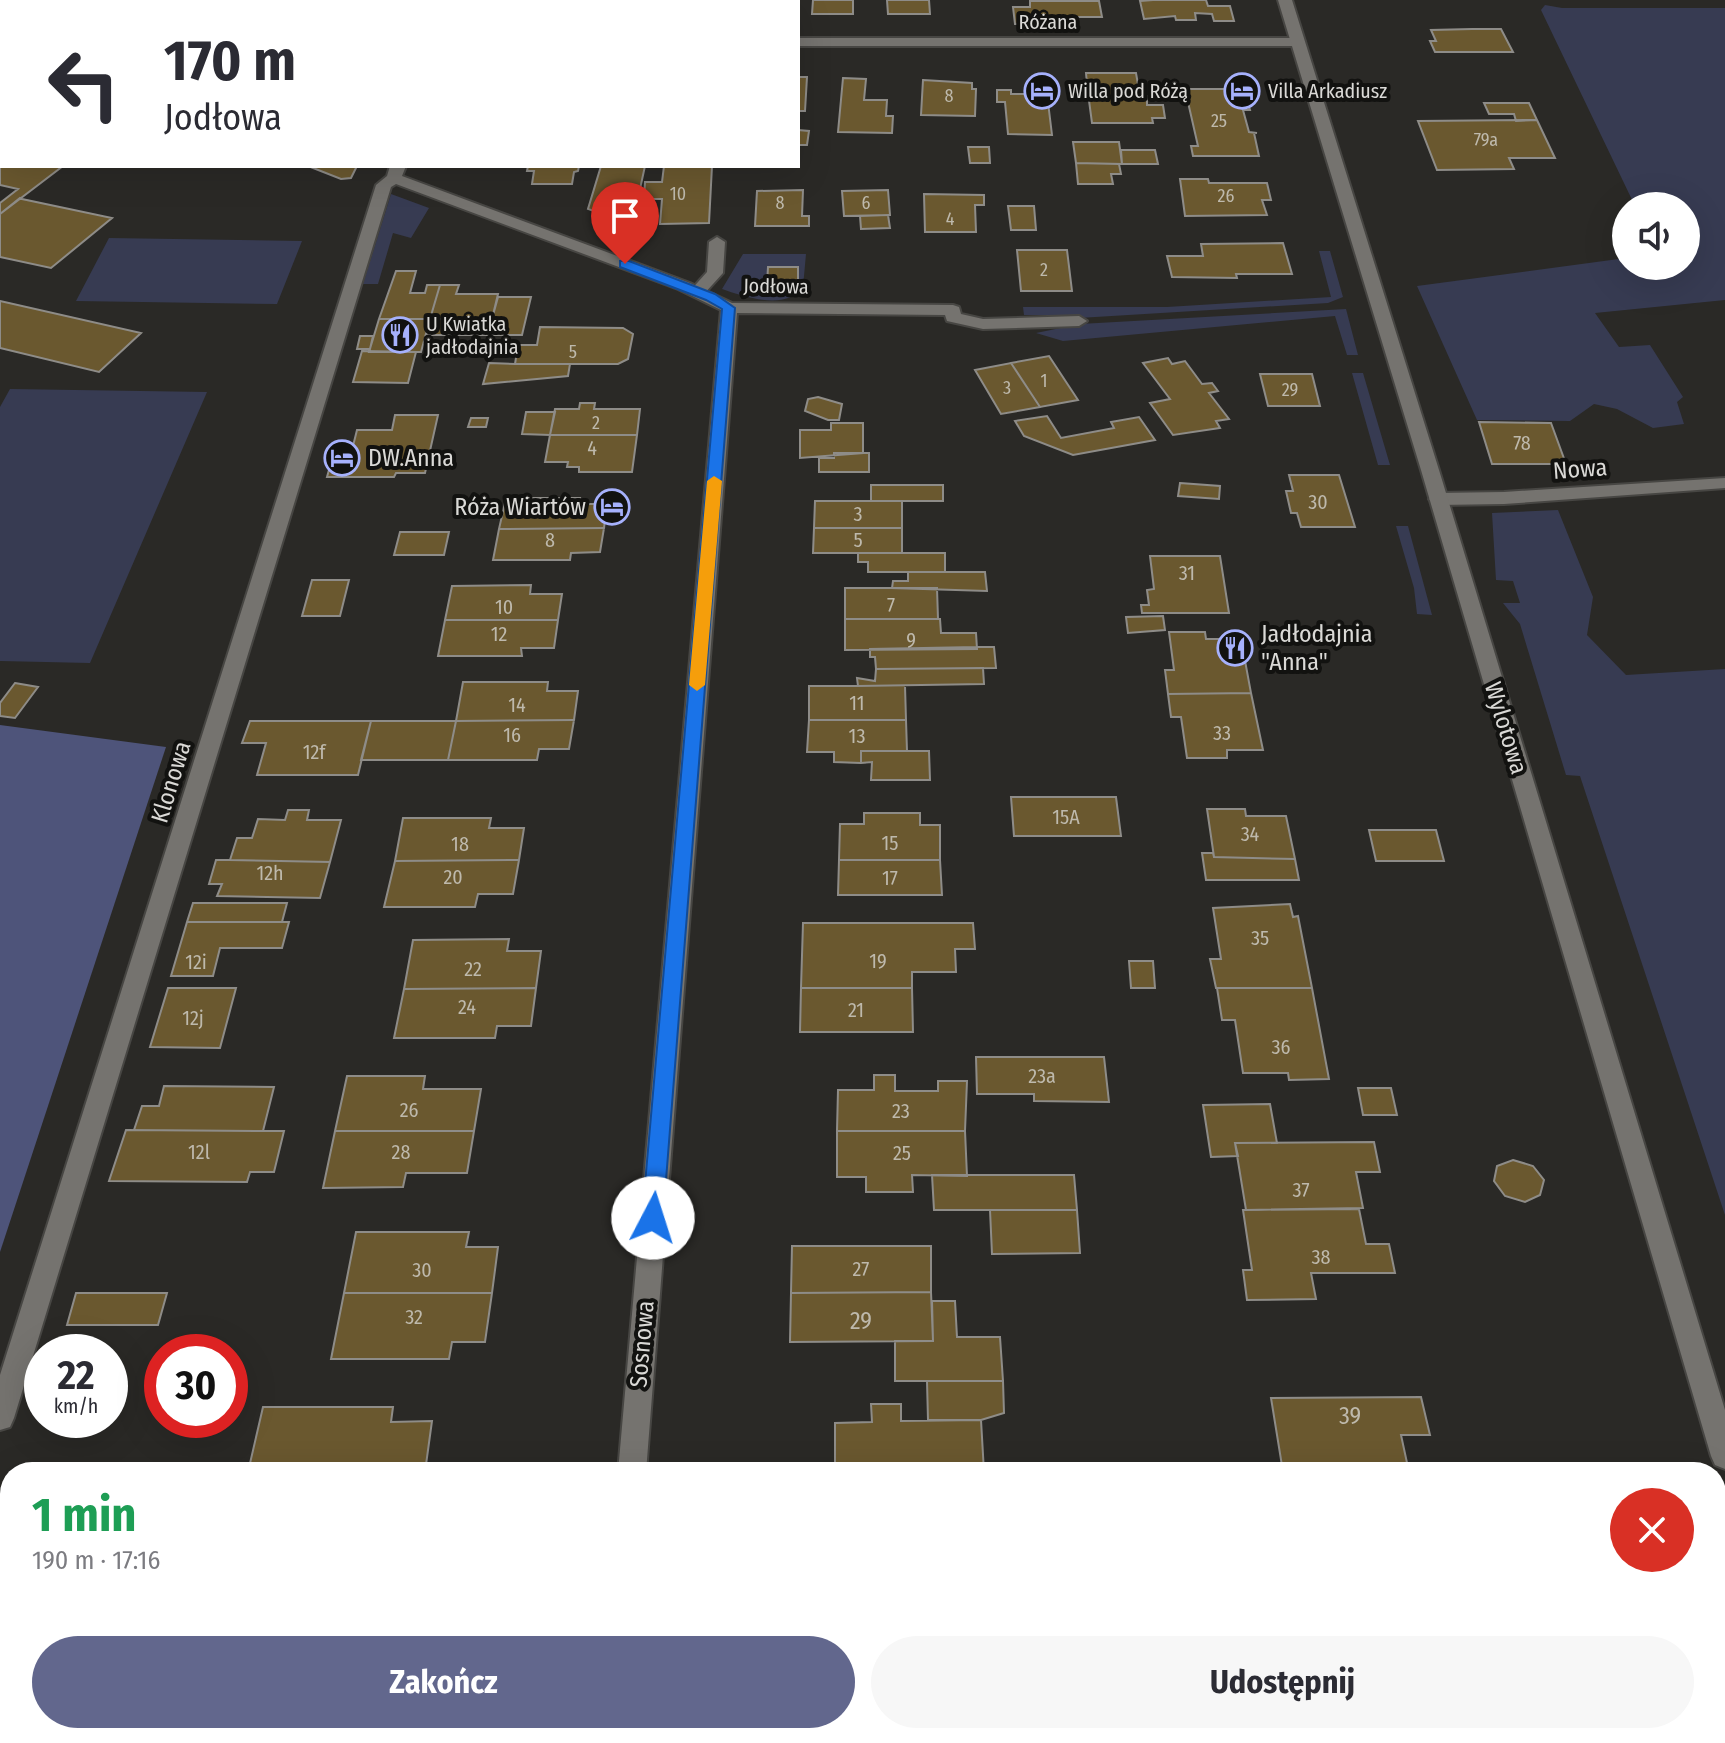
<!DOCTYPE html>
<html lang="pl">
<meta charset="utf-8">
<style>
:root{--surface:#fff;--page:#f7f7f7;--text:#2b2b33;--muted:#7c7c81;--accent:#62678d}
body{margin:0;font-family:"Fira Sans Condensed",sans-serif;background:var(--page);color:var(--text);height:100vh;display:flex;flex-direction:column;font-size:30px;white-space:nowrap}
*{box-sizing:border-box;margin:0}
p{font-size:26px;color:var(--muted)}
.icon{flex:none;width:44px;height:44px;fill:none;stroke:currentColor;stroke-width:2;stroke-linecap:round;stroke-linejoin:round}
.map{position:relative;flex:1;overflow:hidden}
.sheet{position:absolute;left:0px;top:1462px;width:1726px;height:282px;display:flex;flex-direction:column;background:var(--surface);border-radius:32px 32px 0 0;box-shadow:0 8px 32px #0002}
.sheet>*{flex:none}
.top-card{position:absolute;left:0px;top:0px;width:800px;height:168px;box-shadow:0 8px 32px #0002;background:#fff;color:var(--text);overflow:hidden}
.tools{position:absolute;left:1612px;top:192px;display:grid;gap:16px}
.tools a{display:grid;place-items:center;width:88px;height:88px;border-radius:50%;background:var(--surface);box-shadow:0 8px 32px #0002;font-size:40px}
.speed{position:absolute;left:24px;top:1334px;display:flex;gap:16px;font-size:40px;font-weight:700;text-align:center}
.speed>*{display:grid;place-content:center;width:104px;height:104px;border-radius:50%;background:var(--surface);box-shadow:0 8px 32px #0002;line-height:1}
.speed small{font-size:20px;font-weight:400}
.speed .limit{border:12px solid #d22;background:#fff;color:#111}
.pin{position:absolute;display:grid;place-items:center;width:68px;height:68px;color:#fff;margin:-82px -34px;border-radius:50% 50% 50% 0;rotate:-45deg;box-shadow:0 0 8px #0007}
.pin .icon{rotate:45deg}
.me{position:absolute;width:88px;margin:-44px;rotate:5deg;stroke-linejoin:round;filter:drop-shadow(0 0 6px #0008)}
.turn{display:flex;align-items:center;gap:28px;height:168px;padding:0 32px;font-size:36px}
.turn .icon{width:104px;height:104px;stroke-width:2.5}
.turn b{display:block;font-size:56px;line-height:68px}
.round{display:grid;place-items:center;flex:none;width:84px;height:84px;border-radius:42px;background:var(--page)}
.headline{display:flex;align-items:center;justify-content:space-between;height:136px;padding:0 32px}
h1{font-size:48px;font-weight:700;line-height:60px;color:#1e9e55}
.primary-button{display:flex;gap:16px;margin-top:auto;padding:16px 32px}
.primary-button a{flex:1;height:92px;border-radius:48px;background:var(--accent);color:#fff;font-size:32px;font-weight:700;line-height:92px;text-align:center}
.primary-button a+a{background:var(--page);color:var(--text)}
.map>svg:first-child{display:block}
.green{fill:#373b52}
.forest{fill:#4e547a}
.building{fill:#6a582f;stroke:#8e8c88;stroke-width:2}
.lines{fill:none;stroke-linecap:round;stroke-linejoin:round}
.service-casing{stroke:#474643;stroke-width:4}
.minor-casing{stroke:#474643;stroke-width:4}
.tertiary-casing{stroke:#474643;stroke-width:4}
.service{fill:#75736f;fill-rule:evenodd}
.minor{fill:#75736f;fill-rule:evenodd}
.tertiary{fill:#75736f;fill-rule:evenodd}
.route{fill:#1a73e8;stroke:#114b97;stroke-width:2}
.slow{fill:#f59e0b}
.labels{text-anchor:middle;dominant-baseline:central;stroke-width:8;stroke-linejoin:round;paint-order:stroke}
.far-number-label{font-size:18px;fill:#beb9ac}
.far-street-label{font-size:20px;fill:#dad9d6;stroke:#121210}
.far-poi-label{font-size:20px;fill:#dad9d6;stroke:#121210;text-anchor:start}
.number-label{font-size:20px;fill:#beb9ac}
.poi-label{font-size:24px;fill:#dad9d6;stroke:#121210;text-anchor:start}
.street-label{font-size:24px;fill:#dad9d6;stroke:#121210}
.near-number-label{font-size:24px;fill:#beb9ac}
</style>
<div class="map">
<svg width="1725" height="1743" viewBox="0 0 1725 1743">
<rect width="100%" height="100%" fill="#2a2926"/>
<path class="green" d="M1545 5 1562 8H1725V300L1595 313 1619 347 1650 345 1683 397 1677 402 1684 424 1653 428 1617 409 1594 404 1570 421 1477 420 1417 286 1626 258V266H1686V206H1635L1541 10Z
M391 194 429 208 411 238 393 233 378 284H363Z
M109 238 302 241 277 304 76 301Z
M1319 251H1330L1343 297 1328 303 1079 318 1060 315H1024L1023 307H1167L1331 297Z
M743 254H806L803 287C786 311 745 297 722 289Z
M1346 309 1358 355H1347L1335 316 1063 341 1036 333 1080 324Z
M1352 373H1363L1390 465H1378Z
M10 389 207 392 90 663 0 661V407Z
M1558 510 1593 597 1587 635 1626 675 1725 669V1215L1580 776 1566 775 1520 624 1503 603H1520L1513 581 1496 580 1492 513Z
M1396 526H1408L1432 615 1417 614 1414 588Z"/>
<path class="forest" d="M0 725 166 747 0 1252Z"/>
<path class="building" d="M241 0H332L333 1 260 2Z
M813 0H853V14H812Z
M887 0H929L930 14H888Z
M1153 0H1206L1208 6H1230L1234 21H1214L1212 14 1195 13 1196 20H1176L1175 16 1144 19 1140 1Z
M1030 1H1099L1102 17H1058L1059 24H1015L1013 7H1030Z
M1472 29H1501L1513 52H1435L1430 41H1436L1431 30Z
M1086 73H1136L1140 96H1147V105H1163L1165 118H1152L1153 123H1092L1088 93H1081L1080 84H1087Z
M798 77H807L805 111H798Z
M843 78 866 79 864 100H887L886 116H893L892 133 838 132Z
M923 80 972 83V89H976L975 116 921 115Z
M1185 89H1244L1250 110H1243L1249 132 1257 133H1254L1259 156H1193L1191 146H1198Z
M997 90H1011V94H1047L1052 135 1008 134 1005 102H997Z
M1484 103H1529L1537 120 1516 121 1514 114H1489Z
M0 115 2 166H63L0 214V203L18 189 0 185Z
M1537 120 1555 158H1509L1514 169 1437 170 1418 121Z
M798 130 809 131 807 145H798Z
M1073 142H1119L1122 164 1076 163Z
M968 147H989L990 163H970Z
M1121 150H1155L1158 164H1122Z
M1076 163 1119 164 1121 174H1111L1113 184H1078Z
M308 166H357L351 178 341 179Z
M528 166H579L578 171 574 172 572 184H532L534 171H527Z
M601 166H645L633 221 619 220 588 209Z
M664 166H712L709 223 660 224 662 199H644L645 182H662Z
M1180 179H1208L1209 183H1267L1271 200H1262L1267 215 1185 216Z
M803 190 802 216H809V226H755L757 191Z
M888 190 890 215 844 216 842 191Z
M924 194 984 195V205H975L976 232H925Z
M20 198 22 199 112 218 51 268 0 257V214Z
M1008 206H1034L1036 230H1011Z
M888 215 890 228 861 229 860 216Z
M1283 243 1292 274H1236L1237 278 1172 277 1167 256H1203L1201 244Z
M1017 250H1067L1072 291H1021Z
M768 267H798V285H767Z
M396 271H416L410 293H425L427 285H440L430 319H379Z
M440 285H459L456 294H498L492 319H430Z
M498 297H531L522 335H484L487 320 492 319Z
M0 301 141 333 99 372 0 348Z
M379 319H430L421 352H369Z
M430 319 487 320 484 335H426Z
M540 327 623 328 633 334 628 359 618 364H515L518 345H537Z
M360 336H373L370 349H357Z
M362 351 416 352 408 383 353 382Z
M1049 356 1078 400 1040 407 1011 363Z
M1168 358 1172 364 1185 361 1202 384 1212 383 1218 391 1209 393 1229 419 1216 421 1220 428 1173 435 1150 403 1170 399 1143 363Z
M489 363 515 364H570L568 376 483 384Z
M1011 363 1040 407 1001 414 975 370Z
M1260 374H1312L1320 406H1268Z
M818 397 842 404 839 420H828L805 411 808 399Z
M580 403H595L594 409H640L637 435H550L555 409H579Z
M526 412H555L550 435 522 434Z
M395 415H438L425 473H396L394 477H327L336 445 353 446 357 430H392Z
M1047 416 1061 438 1114 428 1111 422 1139 417 1155 440 1073 455 1024 436 1015 421Z
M471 418H488L486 427H468Z
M1479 422 1551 423 1566 464H1492Z
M831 423H863V453L800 458V430H831Z
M550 435H637L632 472H579V467H567L568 462H545Z
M834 453H869V472H819V458H834Z
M1289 475H1339L1355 527H1301L1297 513H1291L1286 491H1293Z
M1180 483 1220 486 1219 499 1178 496Z
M871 485H943V501H871Z
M506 498H580L579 504H607L604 528 499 529Z
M815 501H902V528H814Z
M604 528 600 552 571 553 570 560H493L499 529Z
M814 528H902V553H813Z
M400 532H449L444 555H394Z
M858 553H945V572H868V562H858Z
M1150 556H1220L1229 613H1142L1141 605H1149L1147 590 1154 589Z
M908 572H985L987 591 892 588 893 581H908Z
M312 580H349L340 616H302Z
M531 585 530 594H562L558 620H445L452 586Z
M845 588H937L938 619H845Z
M1163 616 1165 630 1128 633 1126 617Z
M845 619H940L941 633H976L977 649 845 650Z
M445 620H558L554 648H521L522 656H438Z
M1169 632H1205L1206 639H1241L1251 693 1168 694 1165 670H1174Z
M977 647H994L996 668 876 669 875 657H870V649Z
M983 668 984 684 858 686 857 678 875 681 876 669Z
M463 682H548L547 691H578L574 720 456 721Z
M15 683 38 687 15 718 0 716V703Z
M809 686H905L906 720H809Z
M1251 693 1263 750H1227V758H1187L1181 717H1171L1168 694Z
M574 720 569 749H539L537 760H448L456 721Z
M809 720H906L907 751H861V763L834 762V752H807Z
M250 721H371L358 775H257L266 743H242Z
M371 721H456L448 760H361Z
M861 751H929L930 780H871L872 762 861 763Z
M1011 797H1116L1121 836H1014Z
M1207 809H1245L1246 816H1286L1295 859 1214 857Z
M288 810H309L307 820H341L330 862 230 860 237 838H252L258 819 285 820Z
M864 813H920V825H940V860H839L840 824H864Z
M403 818H491L489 828H524L519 860 395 861Z
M1369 830H1436L1444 861H1376Z
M1202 853H1213L1214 857 1295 859 1299 880H1206Z
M216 860H230L330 862 320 898 217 896 222 884H209Z
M519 860 513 894H478L475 907H384L395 861Z
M839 860H940L942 895H838Z
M193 903H287L282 922H187Z
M1290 904 1293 917 1298 916 1312 988H1216L1210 959H1221L1213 908Z
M187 922H289L282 948H220L213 976H171Z
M803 923H973L975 949H955L956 972H912V988H801Z
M509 939 507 951H541L536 988 404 989 413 940Z
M1129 961H1153L1155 988H1131Z
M168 988H236L220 1048 150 1047Z
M536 988 531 1026H497L495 1038H394L404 989Z
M801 988H912L913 1032H800Z
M1217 988H1312L1329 1079 1289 1080 1288 1073H1243L1235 1020H1222Z
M976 1057H1104L1109 1102 1034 1101V1094H977Z
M874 1075H895V1091H938V1081H967L965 1131H837L838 1090H874Z
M347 1076H425L423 1089H481L474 1131H335Z
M164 1086 274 1087 263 1131 134 1130 142 1106H159Z
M1358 1088H1391L1397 1115H1363Z
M1270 1104 1277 1143H1235L1238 1156 1211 1157 1203 1105Z
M126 1130 263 1131H284L274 1172H250L247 1182 109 1181Z
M335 1131H474L467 1173H406L403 1187 323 1188Z
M837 1131H965L967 1176 912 1175 913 1192H866V1177H837Z
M1374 1142 1380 1172H1356L1363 1208 1246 1210 1235 1143Z
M1513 1160 1533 1166 1544 1180 1540 1195 1525 1202 1505 1196 1494 1181 1497 1166Z
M932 1175H1074L1077 1210H934Z
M1359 1209 1366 1244H1389L1395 1273H1311L1316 1299 1247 1300 1243 1270H1252L1243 1210Z
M990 1210H1077L1080 1253 992 1254Z
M356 1232H469L466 1247H498L492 1293H344Z
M792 1246H931V1292L791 1293Z
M931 1292 933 1341 790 1342 791 1293Z
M76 1293H167L158 1325H67Z
M344 1293H492L485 1342H452L449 1359H331Z
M932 1301H955L957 1337H1000L1003 1381H895V1341H933Z
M927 1381H1003L1004 1413 981 1420H928Z
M1421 1397 1430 1435H1401L1409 1472H1283L1271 1398Z
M871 1404H901V1421L981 1420 984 1472H835V1423L872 1422Z
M263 1407H393L391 1422 432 1421 425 1472H248Z
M0 1688H10V1734H148L146 1743H0Z
M258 1734H430L429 1743H256Z
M776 1734H941V1743H776Z
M1337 1734H1441L1443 1743H1339Z
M1549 1734H1644L1646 1743H1551Z"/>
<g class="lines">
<defs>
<path id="service" d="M717 237 725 242 723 273 703 295H691L689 292 707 272 709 242Z
M1725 478V488L1504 504 1438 505 1429 499 1438 493 1504 492Z"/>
<path id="minor" d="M443 0H457L442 2Z
M0 2H2V10H0Z
M798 38H1298L1305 42 1298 46H798Z
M390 166H406L402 176 690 283 732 303 953 305 959 307 961 314 983 319 1079 316 1087 321 1079 326 983 329 947 321 945 315 737 313 646 1472H618L721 310 678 289 396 184 391 187 14 1418 10 1427 0 1430V1375L376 185 387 176Z
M595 1734H625L624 1743H594Z"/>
<path id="tertiary" d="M1278 0H1292L1439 470 1725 1410V1469L1715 1465 1711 1456 1421 470Z"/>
</defs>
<use href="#service" class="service-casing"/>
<use href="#minor" class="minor-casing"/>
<use href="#tertiary" class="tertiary-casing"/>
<use href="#service" class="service"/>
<use href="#minor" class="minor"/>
<use href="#tertiary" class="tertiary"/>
</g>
<path class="route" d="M620 261H629L715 294 735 308 663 1218 660 1224 653 1227 645 1224 642 1218 722 309 706 300 620 267Z"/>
<path class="slow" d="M714 476 722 481 705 685 697 691 689 685 707 481Z"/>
<defs>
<symbol id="hotel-ring" viewBox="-11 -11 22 22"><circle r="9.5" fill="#121210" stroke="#a6b1fc" stroke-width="1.5"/><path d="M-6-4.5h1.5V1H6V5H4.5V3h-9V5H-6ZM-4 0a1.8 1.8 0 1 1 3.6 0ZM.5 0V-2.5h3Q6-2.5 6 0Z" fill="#a6b1fc"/></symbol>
<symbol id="restaurant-ring" viewBox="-11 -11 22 22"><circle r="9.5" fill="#121210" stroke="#a6b1fc" stroke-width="1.5"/><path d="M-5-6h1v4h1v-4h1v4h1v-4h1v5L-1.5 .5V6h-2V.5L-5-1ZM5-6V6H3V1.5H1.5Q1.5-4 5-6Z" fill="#a6b1fc"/></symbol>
</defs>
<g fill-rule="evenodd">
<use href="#hotel-ring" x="1022" y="71" width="40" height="40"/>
<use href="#hotel-ring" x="1222" y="71" width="40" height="40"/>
<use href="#restaurant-ring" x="380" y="315" width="40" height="40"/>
<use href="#hotel-ring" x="322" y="438" width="40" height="40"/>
<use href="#hotel-ring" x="592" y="487" width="40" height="40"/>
<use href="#restaurant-ring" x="1215" y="628" width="40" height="40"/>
</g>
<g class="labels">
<g class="far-number-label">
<text x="949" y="96">8</text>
<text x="1219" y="121">25</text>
<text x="1486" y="140">79a</text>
<text x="678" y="194">10</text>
<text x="1226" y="196">26</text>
<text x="780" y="203">8</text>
<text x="866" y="203">6</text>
<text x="950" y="219">4</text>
<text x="1044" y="270">2</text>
<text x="573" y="352">5</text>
<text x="1044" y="381">1</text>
<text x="1007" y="388">3</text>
<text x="1290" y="390">29</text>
<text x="596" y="423">2</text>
</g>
<g class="far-street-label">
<text x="1048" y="22">Różana</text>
<text transform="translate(776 286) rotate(1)">Jodłowa</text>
</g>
<g class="far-poi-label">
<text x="1068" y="91">Willa pod Różą</text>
<text x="1268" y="91">Villa Arkadiusz</text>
<text x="426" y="324">U Kwiatka<tspan x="426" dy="23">jadłodajnia</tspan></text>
</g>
<g class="number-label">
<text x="1522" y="443">78</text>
<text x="592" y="448">4</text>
<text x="1318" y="502">30</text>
<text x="858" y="514">3</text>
<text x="550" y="540">8</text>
<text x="858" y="540">5</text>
<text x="1187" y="573">31</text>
<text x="891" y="605">7</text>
<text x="504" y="607">10</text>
<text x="499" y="634">12</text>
<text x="911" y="640">9</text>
<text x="857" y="703">11</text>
<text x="517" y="705">14</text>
<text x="1222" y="733">33</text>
<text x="512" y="735">16</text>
<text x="857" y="736">13</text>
<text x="314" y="752">12f</text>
<text x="1066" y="817">15A</text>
<text x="1250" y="834">34</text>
<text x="890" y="843">15</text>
<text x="460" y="844">18</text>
<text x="270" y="873">12h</text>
<text x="453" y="877">20</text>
<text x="890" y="878">17</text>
<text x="1260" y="938">35</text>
<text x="878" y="961">19</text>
<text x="196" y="962">12i</text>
<text x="473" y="969">22</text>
<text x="467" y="1007">24</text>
<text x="856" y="1010">21</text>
<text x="193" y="1018">12j</text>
<text x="1281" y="1047">36</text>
<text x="1042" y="1076">23a</text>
<text x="409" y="1110">26</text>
<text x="901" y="1111">23</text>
<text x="199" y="1152">12l</text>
<text x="401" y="1152">28</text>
<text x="902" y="1153">25</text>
<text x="1301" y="1190">37</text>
<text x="1321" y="1257">38</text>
<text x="861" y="1269">27</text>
<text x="422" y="1270">30</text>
<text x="414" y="1317">32</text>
</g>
<g class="poi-label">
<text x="368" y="458">DW.Anna</text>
<text x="586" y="507" text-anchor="end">Róża Wiartów</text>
<text x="1261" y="634">Jadłodajnia<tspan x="1261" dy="28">"Anna"</tspan></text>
</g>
<g class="street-label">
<text transform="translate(1580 469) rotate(-4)">Nowa</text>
<text transform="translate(1506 728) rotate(73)">Wylotowa</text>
<text transform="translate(171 782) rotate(-73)">Klonowa</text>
<text transform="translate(642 1344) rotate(-85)">Sosnowa</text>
</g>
<g class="near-number-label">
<text x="861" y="1321">29</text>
<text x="1350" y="1416">39</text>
</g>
</g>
</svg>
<div class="tools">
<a><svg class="icon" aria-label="sound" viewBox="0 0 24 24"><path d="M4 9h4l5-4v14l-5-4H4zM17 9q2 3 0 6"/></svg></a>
</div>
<div class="speed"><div>22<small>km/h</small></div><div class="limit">30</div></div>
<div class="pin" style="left:625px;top:264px;background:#d93025"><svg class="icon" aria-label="arrive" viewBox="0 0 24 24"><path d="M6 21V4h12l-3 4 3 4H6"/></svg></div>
<svg class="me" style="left:653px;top:1218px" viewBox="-20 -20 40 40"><circle r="19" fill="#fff"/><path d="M0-13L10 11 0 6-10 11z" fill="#1a73e8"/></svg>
<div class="top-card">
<div class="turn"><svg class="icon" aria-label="left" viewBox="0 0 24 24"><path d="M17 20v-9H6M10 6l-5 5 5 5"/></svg><div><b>170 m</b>Jodłowa</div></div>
</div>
<section class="sheet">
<div class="headline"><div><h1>1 min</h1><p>190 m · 17:16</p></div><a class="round" style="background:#d93025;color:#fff"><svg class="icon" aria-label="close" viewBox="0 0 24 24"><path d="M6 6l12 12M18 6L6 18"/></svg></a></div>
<div class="primary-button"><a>Zakończ</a><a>Udostępnij</a></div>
</section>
</div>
